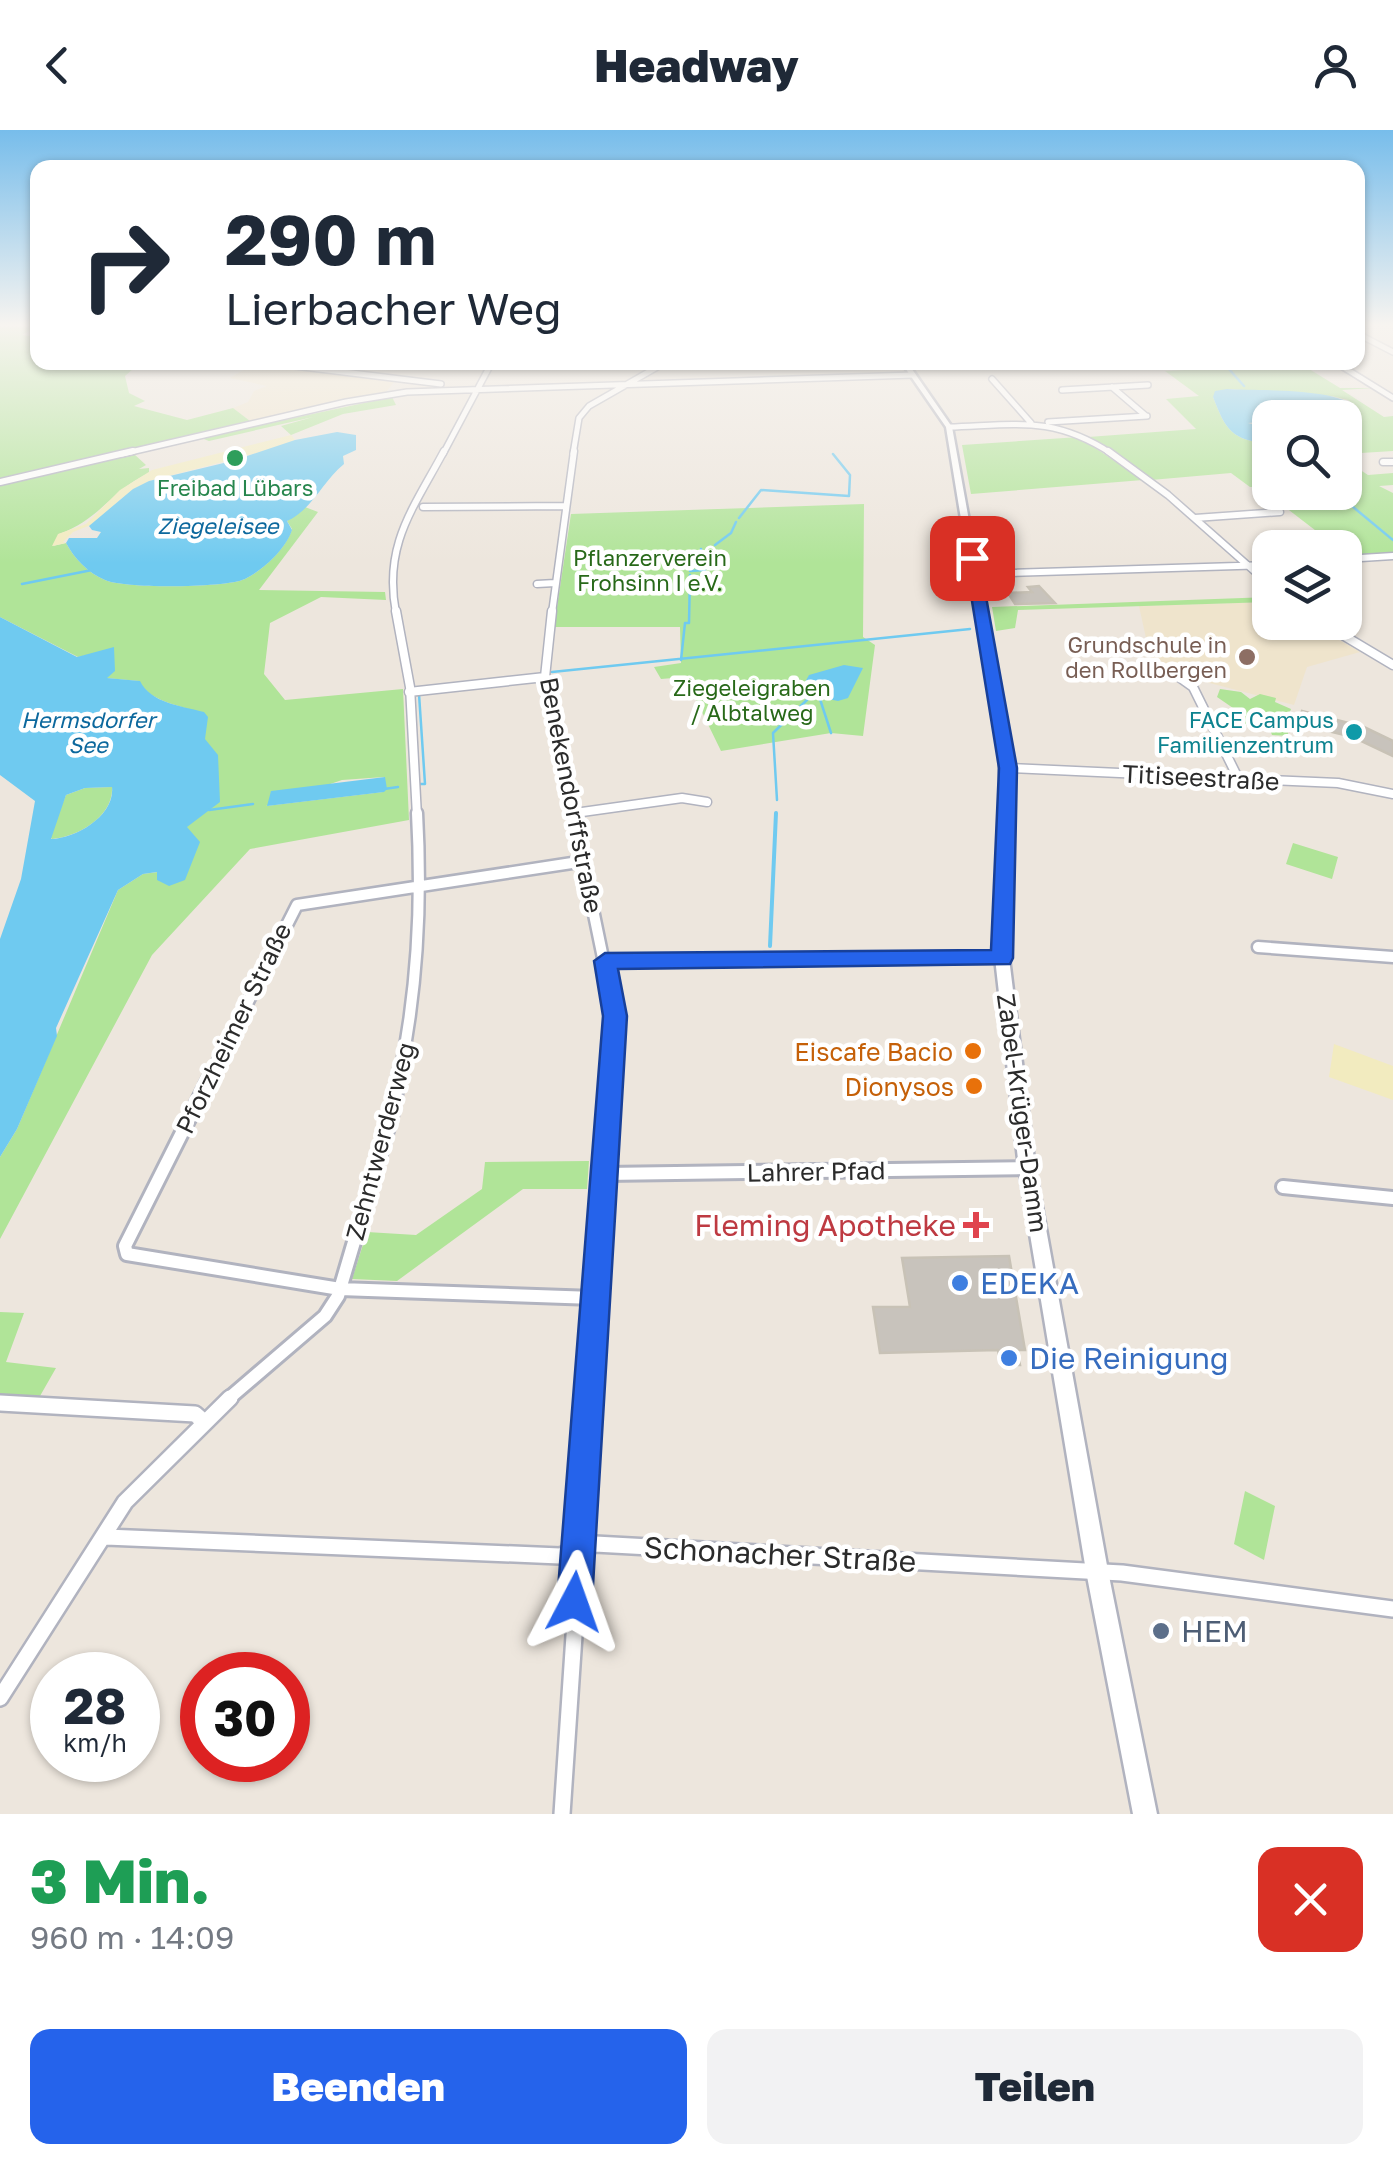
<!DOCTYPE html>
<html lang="de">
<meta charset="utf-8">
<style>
:root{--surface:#fff;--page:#f2f2f3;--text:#1f2937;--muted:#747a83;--accent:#2563eb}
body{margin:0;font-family:"Golos Text",sans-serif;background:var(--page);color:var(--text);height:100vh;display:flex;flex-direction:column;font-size:38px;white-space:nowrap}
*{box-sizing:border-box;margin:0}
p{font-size:32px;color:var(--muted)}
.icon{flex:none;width:55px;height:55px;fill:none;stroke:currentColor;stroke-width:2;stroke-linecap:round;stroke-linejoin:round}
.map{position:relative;height:1684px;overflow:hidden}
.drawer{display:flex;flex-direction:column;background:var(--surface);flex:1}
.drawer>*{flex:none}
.hud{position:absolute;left:30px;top:30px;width:1335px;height:210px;border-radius:20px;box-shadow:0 2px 8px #0004;background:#fff;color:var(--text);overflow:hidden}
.controls{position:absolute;left:1252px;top:270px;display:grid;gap:20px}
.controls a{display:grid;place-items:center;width:110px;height:110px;border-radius:20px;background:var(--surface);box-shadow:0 2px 8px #0004;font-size:50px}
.speed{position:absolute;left:30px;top:1522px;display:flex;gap:20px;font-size:50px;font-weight:700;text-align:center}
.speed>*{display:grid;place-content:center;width:130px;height:130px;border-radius:50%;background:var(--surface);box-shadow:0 2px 8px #0004;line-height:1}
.speed small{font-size:25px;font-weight:400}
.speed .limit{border:15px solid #d22;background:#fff;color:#111}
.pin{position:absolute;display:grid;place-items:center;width:85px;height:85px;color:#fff;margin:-42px;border-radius:20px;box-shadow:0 5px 15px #0006}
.me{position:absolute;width:110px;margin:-55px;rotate:4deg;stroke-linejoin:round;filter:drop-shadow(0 0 8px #0008)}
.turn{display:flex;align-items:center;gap:35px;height:210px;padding:0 30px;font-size:45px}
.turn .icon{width:130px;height:130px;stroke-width:2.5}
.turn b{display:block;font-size:70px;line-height:85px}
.round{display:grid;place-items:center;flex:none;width:105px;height:105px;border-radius:20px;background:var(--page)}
.summary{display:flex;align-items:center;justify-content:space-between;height:170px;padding:0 30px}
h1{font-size:60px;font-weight:800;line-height:75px;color:#1e9e55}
.button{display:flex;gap:20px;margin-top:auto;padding:20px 30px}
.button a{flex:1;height:115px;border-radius:20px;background:var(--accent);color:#fff;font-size:40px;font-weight:800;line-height:115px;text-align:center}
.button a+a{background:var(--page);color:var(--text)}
header{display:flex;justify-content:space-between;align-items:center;height:130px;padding:0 30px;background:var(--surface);font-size:45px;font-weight:800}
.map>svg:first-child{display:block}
.education{fill:#efe4cc}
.green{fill:#b0e498;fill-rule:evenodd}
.sand{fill:#f2ebbf}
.water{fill:#6fcaf0;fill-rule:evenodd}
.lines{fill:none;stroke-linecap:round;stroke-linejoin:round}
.stream-far1{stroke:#6fcaf0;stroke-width:2.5}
.stream{stroke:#6fcaf0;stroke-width:4}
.building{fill:#c8c3bc;stroke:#c8c2b6;stroke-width:2.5}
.street-far5-casing{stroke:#b1b3bf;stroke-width:8}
.street-far4-casing{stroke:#b1b3bf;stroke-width:9}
.street-far3-casing{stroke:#b1b3bf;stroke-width:11}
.street-far2-casing{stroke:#b1b3bf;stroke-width:15}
.street-far1-casing{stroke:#b1b3bf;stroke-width:18}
.street-casing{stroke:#b1b3bf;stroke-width:20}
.secondary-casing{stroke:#b1b3bf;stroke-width:5}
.street-far5{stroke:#fff;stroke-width:5}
.street-far4{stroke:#fff;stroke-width:6}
.street-far3{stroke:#fff;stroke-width:8}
.street-far2{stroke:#fff;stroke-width:10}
.street-far1{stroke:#fff;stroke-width:12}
.street{stroke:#fff;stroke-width:15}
.secondary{fill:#fff;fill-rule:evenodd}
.route{fill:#2563eb;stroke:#184099;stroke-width:2.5}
.leisure-dot{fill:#2e9e5b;stroke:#fff;stroke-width:4}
.education-dot{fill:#8d6e63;stroke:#fff;stroke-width:4}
.culture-dot{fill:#0f9aa8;stroke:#fff;stroke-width:4}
.food-dot{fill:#e8710a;stroke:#fff;stroke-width:4}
.health-dot{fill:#e0444e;stroke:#fff;stroke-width:4}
.shop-dot{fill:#3f7fe0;stroke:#fff;stroke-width:4}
.service-dot{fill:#5c6f8a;stroke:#fff;stroke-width:4}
.labels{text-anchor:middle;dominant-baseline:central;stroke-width:9;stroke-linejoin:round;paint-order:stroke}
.far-leisure-label{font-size:22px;fill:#27864d;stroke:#fff}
.far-water-label{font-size:22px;font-style:italic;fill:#0c689d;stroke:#fff}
.far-park-label{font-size:22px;fill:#286919;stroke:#fff}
.far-education-label{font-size:22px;fill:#785e54;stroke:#fff;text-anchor:end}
.far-culture-label{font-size:22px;fill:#0d838f;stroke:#fff;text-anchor:end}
.street-label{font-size:25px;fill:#2b2b2b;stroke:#fff}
.food-label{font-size:25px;fill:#c56008;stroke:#fff;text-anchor:end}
.near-health-label{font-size:30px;fill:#be3a42;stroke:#fff;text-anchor:end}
.near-shop-label{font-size:30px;fill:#366cbe;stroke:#fff;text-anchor:start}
.near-street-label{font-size:30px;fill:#2b2b2b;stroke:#fff}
.near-service-label{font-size:30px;fill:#4e5e75;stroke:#fff;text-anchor:start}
</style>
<header><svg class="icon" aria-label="back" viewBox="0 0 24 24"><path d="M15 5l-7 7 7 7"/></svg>Headway<svg class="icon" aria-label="person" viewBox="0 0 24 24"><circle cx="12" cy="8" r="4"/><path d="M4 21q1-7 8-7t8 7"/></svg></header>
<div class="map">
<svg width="1393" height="1684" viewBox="0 0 1393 1684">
<rect width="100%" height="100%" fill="#ede6dd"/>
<path class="education" d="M255 233 394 252 386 262 250 291 233 278 248 272 254 261 267 256 230 248Z
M1270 472V492L1310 493 1360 522 1307 537 1294 575 1198 550 1188 536 1151 531 1139 476Z"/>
<path class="green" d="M0 197H36L22 205 37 207 38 232 132 233 133 239 125 246 129 263 145 271 134 276 187 290 233 278 250 291 134 324 146 335 139 339 149 338V343C111 360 101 389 59 404L53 416 66 413C74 428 88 443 105 450 124 459 226 458 245 449 263 440 286 419 292 399L287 391 305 377 318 382 259 460 385 462 386 470 321 467 270 493 264 544 285 570 403 559 409 690 250 719 152 825 0 1109V1027L17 999 118 760 143 744 158 742 187 697 207 587C186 574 151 575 139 551L106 548 92 524 78 527 0 487ZM384 647 383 662 266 676 342 650Z
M1301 234 1340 258H1374L1342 260 1384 287 1393 286V321L1345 324V288L1357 278 1348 270 1331 266 1227 259 1213 267C1226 301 1232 310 1270 314V362H1345V330L1368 345 1393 343V355L1379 356 1393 363V423L1349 427 1345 418 1337 417 1259 357H1250L1231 343 1151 350 1088 307 1196 299 1166 269 1199 266 1165 241Z
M392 267 396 275 343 284 291 305 281 296 313 287 209 311 201 308Z
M1079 307 1143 350 971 364 962 315Z
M864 374 863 507 875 515 863 606 831 603 721 621 685 547 661 549 654 537 681 533 680 497H554L571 384Z
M1270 467V472L1018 480 1015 498 996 501 992 477Z
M1220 559 1241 562 1250 569 1260 564 1276 568 1275 572 1291 579 1285 595 1289 606 1272 605 1268 594 1241 596 1233 578 1217 567Z
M112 657C114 686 78 707 52 709L49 706 66 665 85 658Z
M1293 713 1338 727 1332 749 1286 734Z
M589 1031 587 1059H523L397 1151 352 1149 367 1102 416 1105 482 1059 485 1032Z
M0 1182 24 1183 6 1232 56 1238 40 1266 0 1265Z
M1245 1361 1275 1376 1264 1430 1234 1414Z"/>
<path class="sand" d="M291 305 295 310 284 316 149 351 122 368 93 394 73 402 63 412 66 413 52 416 58 404 86 394 120 360 152 340Z
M1334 914 1393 936V970L1329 947Z"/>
<path class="water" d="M1227 259C1258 261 1336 257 1357 278L1345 288H1270V291L1248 293 1270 298V314C1232 310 1226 301 1213 267L1215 261Z
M337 302 356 305V320L343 326 344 334C322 352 312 380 287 391L292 400C286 419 263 440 245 449 226 458 124 459 105 450 88 443 74 428 66 413L69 408H97L101 402 92 400 89 396 133 359 149 351 232 331 295 310Z
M0 487 77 527 114 517 115 541 107 548 140 551C151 573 181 576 204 582L208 587 205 609 218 625 220 672 187 697 200 712 185 750 169 756 157 750V742L143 744 118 760 56 898 57 906 17 999 0 1027V809L21 749 35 671 0 645ZM112 657C115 685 77 708 51 709L66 665 85 658Z
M844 535 863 538 848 568 838 571 799 563 809 545Z
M385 647 387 659 384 662 267 676 271 661Z"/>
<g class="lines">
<path class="stream-far1" d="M1227 237 1283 234
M1228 238 1244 256
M1335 362 1393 410
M739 388 761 360 849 366 850 345 833 324
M715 415 731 403 736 392
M690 441 705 440 701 419
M22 454 92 440
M681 530 685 493H689L690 445
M552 542 970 499
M749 556 758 562 800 563
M419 564 425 654H419
M819 566 831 603
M384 659 398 657
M777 670 773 603 811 566
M209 680 253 674"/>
<path class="stream" d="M770 816 776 683"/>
</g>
<path class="building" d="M1039 456 1055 473 1015 474 1008 463 1032 462 1028 457Z
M1302 581 1364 597 1393 611V626L1353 607 1299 594Z
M1009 1126 1025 1220H1017L1020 1235H1001L998 1220 880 1223 873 1177H910L902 1128Z"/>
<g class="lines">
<defs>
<path id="street-far5" d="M1358 204 1393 222
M262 232 441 254
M1343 237 1393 268
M992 249 1031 293
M1112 257 1146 286
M1062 260 1148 255
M1048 292 1147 286
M949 297C1015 295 1053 285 1112 324
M122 324 346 272 407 262 913 245
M443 324 492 232
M573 324 579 288 589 276 666 232"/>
<path id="street-far4" d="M1108 321 1168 365 1270 455
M1383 332H1393
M0 352 133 321
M423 377 564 376
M1195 388 1280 382
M1345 429 1393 426
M975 444 1270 435
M537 454 555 453
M396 483C383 415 413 379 444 321
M552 483 574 321"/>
<path id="street-far3" d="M396 481 410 557 417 686
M552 481 545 547 574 686
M1321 492 1393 535
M1172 542 1193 557 1238 648
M409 562 545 547
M1008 638 1338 653 1393 664
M575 683 682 668 707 672"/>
<path id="street-far2" d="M573 683 615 886 611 943
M1258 817 1393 827
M605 831 1002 828
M212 943 297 775 585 731
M400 943C418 856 422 772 417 683"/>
<path id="street-far1" d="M213 941 125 1116 127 1124 340 1159 594 1168
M605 1044 1027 1038
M1283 1057 1393 1068
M227 1270 325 1186 338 1166 391 987 400 941
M589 1270 611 941"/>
<path id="street" d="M0 1273 195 1284 203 1291
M106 1407 560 1426 595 1414 1122 1443 1393 1479
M0 1568 125 1372 230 1268
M562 1684 590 1268"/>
<path id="secondary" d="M901 232H907L952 297 1011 622 1014 694 1009 828 1035 1038 1108 1441 1157 1684H1133L1086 1441 1019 1038 995 828 1002 694 999 622 946 297Z"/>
</defs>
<use href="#street-far5" class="street-far5-casing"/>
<use href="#street-far4" class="street-far4-casing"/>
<use href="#street-far3" class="street-far3-casing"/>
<use href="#street-far2" class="street-far2-casing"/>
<use href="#street-far1" class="street-far1-casing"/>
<use href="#street" class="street-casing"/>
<use href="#secondary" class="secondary-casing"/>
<use href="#street-far5" class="street-far5"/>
<use href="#street-far4" class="street-far4"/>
<use href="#street-far3" class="street-far3"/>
<use href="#street-far2" class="street-far2"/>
<use href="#street-far1" class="street-far1"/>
<use href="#street" class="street"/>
<use href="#secondary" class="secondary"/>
</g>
<linearGradient id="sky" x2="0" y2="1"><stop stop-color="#77bdeb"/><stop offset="0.45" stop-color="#f7f4f0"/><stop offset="1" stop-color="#f7f4f0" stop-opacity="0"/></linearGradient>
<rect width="1393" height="433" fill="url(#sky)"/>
<path class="route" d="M972 424 979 428 1017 638 1013 828 1010 834 618 839 627 886 592 1472 587 1485 574 1490 562 1485 557 1472 603 886 594 831 605 823 991 820 999 638 965 428Z"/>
<circle class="leisure-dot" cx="235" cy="328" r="10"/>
<circle class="education-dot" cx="1247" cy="527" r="10"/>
<circle class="culture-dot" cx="1354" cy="602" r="10"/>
<g class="food-dot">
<circle cx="973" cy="921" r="10"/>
<circle cx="974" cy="956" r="10"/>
</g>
<path class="health-dot" d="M971 1080h10v10h10v10h-10v10h-10v-10h-10v-10h10z"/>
<g class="shop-dot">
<circle cx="960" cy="1153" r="10"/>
<circle cx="1009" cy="1228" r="10"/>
</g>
<circle class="service-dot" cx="1161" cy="1501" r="10"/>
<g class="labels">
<g class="far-leisure-label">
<text x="235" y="357">Freibad Lübars</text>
</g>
<g class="far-water-label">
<text x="218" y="395">Ziegeleisee</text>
<text x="88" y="589">Hermsdorfer<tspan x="88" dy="25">See</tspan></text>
</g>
<g class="far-park-label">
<text x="650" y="427">Pflanzerverein<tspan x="650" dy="25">Frohsinn I e.V.</tspan></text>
<text x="752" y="557">Ziegeleigraben<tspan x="752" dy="25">/ Albtalweg</tspan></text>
</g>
<g class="far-education-label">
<text x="1227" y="514">Grundschule in<tspan x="1227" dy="25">den Rollbergen</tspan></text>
</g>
<g class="far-culture-label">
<text x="1334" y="589">FACE Campus<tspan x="1334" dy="25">Familienzentrum</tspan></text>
</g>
<g class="street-label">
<text transform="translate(1201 647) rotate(3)">Titiseestraße</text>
<text transform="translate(572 665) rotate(79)">Benekendorffstraße</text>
<text transform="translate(233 898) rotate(-64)">Pforzheimer Straße</text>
<text transform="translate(1023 983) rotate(82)">Zabel-Krüger-Damm</text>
<text transform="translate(380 1011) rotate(-75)">Zehntwerderweg</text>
<text transform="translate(816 1041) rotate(-1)">Lahrer Pfad</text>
</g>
<g class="food-label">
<text x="953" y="921">Eiscafe Bacio</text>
<text x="954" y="956">Dionysos</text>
</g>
<g class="near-health-label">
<text x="956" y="1095">Fleming Apotheke</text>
</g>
<g class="near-shop-label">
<text x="980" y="1153">EDEKA</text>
<text x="1029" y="1228">Die Reinigung</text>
</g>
<g class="near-street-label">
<text transform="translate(780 1424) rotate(3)">Schonacher Straße</text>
</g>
<g class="near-service-label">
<text x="1181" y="1501">HEM</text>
</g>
</g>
</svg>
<div class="controls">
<a><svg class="icon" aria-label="search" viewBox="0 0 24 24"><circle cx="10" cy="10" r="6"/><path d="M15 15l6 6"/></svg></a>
<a><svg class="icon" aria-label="layers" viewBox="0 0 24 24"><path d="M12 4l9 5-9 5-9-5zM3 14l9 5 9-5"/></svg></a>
</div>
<div class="speed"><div>28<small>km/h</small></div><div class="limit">30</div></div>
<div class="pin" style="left:972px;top:428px;background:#d93025"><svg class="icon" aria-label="arrive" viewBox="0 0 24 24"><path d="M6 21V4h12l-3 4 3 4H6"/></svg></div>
<svg class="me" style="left:574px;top:1472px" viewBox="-20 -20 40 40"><path d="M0-17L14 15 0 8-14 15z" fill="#2563eb" stroke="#fff" stroke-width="4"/></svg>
<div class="hud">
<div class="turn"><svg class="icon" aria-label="right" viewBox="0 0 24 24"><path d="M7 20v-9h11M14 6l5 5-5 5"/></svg><div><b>290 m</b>Lierbacher Weg</div></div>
</div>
</div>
<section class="drawer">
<div class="summary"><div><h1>3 Min.</h1><p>960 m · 14:09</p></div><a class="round" style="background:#d93025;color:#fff"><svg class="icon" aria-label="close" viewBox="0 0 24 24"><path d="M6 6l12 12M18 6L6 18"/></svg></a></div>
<div class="button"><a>Beenden</a><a>Teilen</a></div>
</section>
